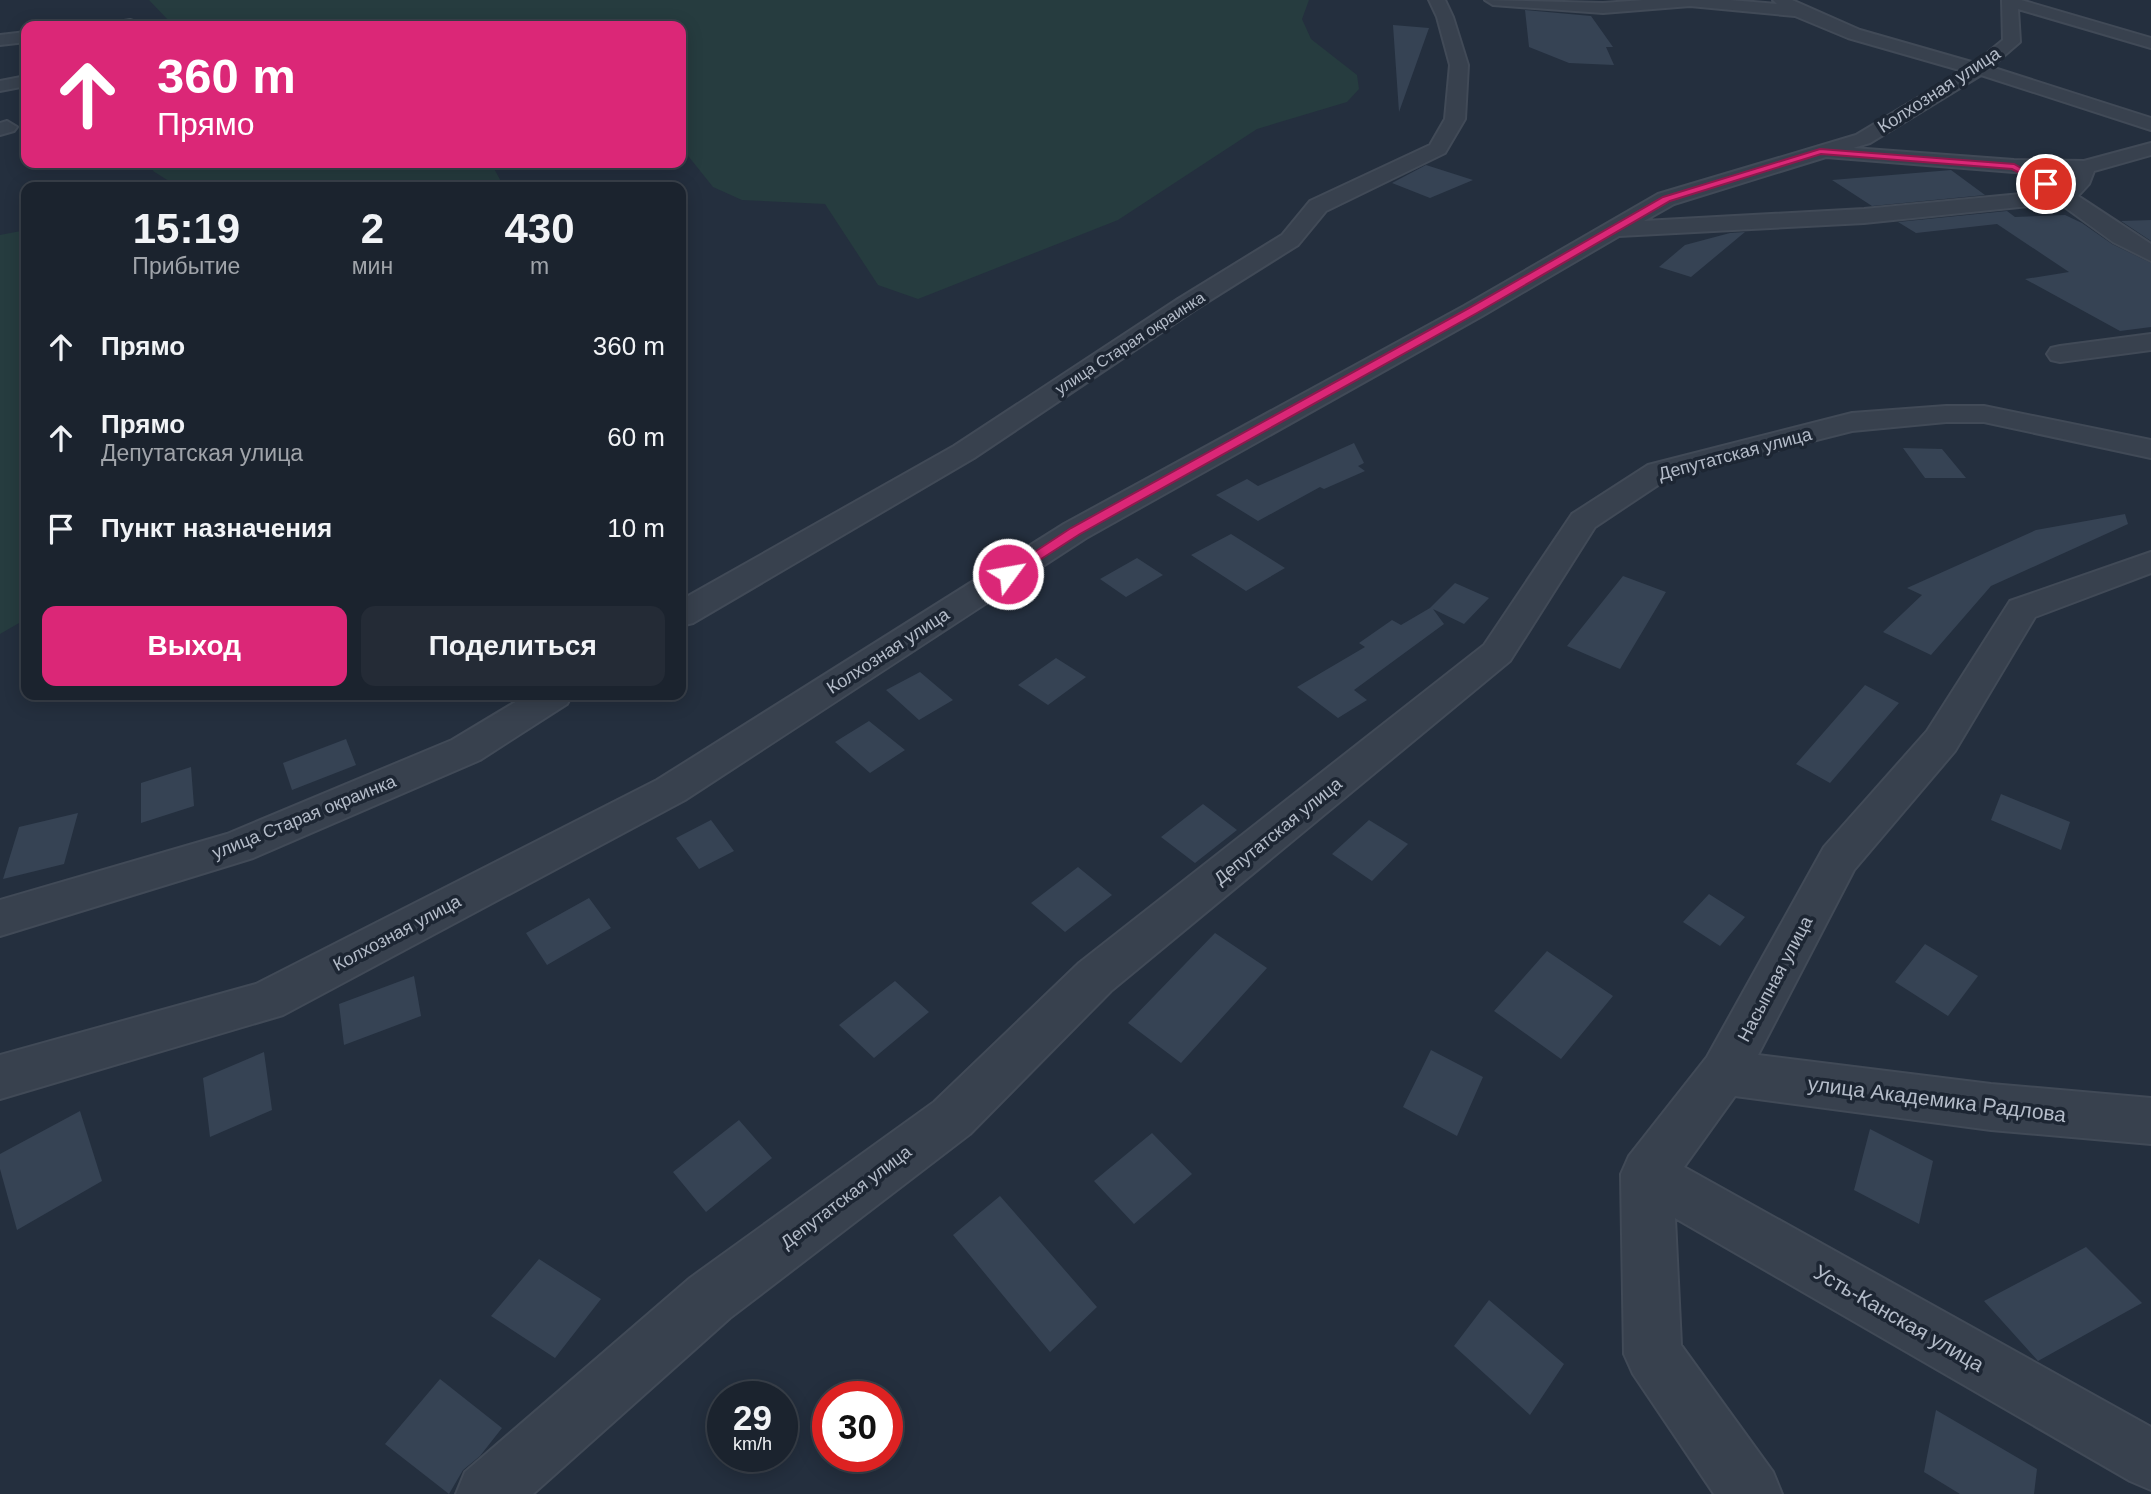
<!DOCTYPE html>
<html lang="ru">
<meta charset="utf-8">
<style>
:root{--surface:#1b232e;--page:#242b36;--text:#f1f3f6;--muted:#a0a4aa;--line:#39404a;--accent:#db2777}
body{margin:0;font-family:Arial,sans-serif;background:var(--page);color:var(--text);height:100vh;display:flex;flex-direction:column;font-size:26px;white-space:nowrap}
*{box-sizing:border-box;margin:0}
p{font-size:23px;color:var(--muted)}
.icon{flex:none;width:38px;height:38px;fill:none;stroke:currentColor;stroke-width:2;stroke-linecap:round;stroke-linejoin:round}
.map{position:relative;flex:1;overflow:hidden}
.panel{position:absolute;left:21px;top:182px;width:665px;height:518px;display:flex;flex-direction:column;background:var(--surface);border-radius:14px;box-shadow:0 4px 18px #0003,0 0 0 2px var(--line)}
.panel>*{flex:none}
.hud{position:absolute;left:21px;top:21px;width:665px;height:147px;border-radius:14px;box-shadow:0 4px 18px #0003,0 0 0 2px var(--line);background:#db2777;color:#fff;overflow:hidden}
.speed{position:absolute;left:707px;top:1381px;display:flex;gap:14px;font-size:35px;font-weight:700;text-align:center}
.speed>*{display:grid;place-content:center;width:91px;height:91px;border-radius:50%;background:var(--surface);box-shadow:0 4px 18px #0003,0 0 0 2px var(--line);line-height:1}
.speed small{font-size:18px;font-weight:400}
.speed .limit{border:10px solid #d22;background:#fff;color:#111}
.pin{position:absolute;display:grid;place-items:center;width:60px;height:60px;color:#fff;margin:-30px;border:4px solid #fff;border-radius:50%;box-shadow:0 2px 7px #0007}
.me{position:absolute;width:77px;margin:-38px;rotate:58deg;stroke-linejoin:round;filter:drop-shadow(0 0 5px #0008)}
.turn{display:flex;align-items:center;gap:24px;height:147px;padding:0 21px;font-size:32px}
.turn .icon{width:91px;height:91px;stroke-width:2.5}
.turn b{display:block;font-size:49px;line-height:60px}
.eta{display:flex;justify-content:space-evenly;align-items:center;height:119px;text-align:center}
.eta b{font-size:42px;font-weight:600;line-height:49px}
.cta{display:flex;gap:14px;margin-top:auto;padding:14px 21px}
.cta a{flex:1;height:80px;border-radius:14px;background:var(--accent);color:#fff;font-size:28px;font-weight:600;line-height:80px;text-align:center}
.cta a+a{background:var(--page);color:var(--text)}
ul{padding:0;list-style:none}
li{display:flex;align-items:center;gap:21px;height:91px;padding:0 21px}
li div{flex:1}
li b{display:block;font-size:26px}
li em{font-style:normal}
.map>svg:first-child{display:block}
.green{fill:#263c3f}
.building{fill:#364354}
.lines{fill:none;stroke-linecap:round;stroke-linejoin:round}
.minor-casing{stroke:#414a57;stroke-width:4}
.minor{fill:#38414e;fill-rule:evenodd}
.route{fill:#db2777;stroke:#8e194d;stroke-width:2}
.labels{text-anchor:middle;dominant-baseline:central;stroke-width:7;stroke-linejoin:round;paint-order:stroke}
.far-street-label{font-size:16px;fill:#b4bcc9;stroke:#1d2633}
.street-label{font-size:18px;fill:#b4bcc9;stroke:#1d2633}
.near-street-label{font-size:21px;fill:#b4bcc9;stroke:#1d2633}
</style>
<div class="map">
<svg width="2151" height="1494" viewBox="0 0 2151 1494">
<rect width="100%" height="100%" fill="#242f3e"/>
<path class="green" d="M149 0H1309L1302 19 1311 39 1357 75 1359 89 1347 102 1257 129 1118 220 918 299 878 285 825 204 742 200 713 187 681 147V26H166L170 22Z
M154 163H491L504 187H222L219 184 172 183 153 171Z
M26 230V619L0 634V235Z"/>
<path class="building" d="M1525 10 1591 16 1613 47H1606L1614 65 1569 63 1529 47Z
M1393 25 1429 28 1399 112Z
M1426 165 1473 180 1430 198 1392 183Z
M1951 170 1985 195 1872 206 1832 180Z
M2007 211 2015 217 2065 215 2082 223 2112 244 2151 263V327L2120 331 2025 279 2069 272 1997 224 1916 233 1898 222Z
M2151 220V241L2121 221Z
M1745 232 1691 277 1659 267 1685 245 1730 233Z
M1354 443 1364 463 1358 466 1365 471 1324 489 1320 487 1258 521 1216 495 1247 479 1258 486Z
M1903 448 1942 449 1966 478H1925Z
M2125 514 2128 524 1991 586 1931 655 1883 632 1922 595 1907 588 2036 530Z
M1231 534 1285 568 1246 591 1191 555Z
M1137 558 1163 575 1126 597 1100 579Z
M1623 576 1666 592 1620 669 1567 646Z
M1455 583 1489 598 1464 624 1433 609 1444 624 1354 690 1367 700 1338 718 1297 687 1365 647 1359 643 1392 620 1401 625 1430 608Z
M1056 658 1086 677 1048 705 1018 685Z
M920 672 953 700 919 720 886 690Z
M1865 685 1899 703 1830 783 1796 764Z
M869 721 905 750 870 773 835 742Z
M346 739 356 765 292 790 283 763Z
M191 767 194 806 141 823V783Z
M2001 794 2070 822 2061 850 1991 820Z
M1203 804 1237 830 1195 863 1161 837Z
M78 813 64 864 3 879 19 827Z
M711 820 734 851 699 869 676 838Z
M1369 820 1408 844 1372 881 1332 854Z
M1078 867 1112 895 1065 932 1031 903Z
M1709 894 1745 917 1720 946 1683 922Z
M589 898 611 928 547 965 526 933Z
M1215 933 1267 968 1181 1063 1128 1023Z
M1925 944 1978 976 1948 1016 1895 982Z
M1547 951 1613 996 1561 1059 1494 1011Z
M414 976 421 1016 344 1045 339 1004Z
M895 981 929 1012 874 1058 839 1025Z
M1431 1050 1483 1077 1457 1136 1403 1107Z
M264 1052 272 1110 210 1137 203 1078Z
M80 1111 102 1181 17 1230 0 1169V1154Z
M739 1120 772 1158 706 1212 673 1172Z
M1870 1129 1933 1161 1919 1224 1854 1190Z
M1152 1133 1192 1174 1134 1224 1094 1181Z
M1000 1196 1097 1307 1050 1352 953 1235Z
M2086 1247 2142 1303 2038 1361 1984 1301Z
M539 1259 601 1299 555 1358 491 1316Z
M1489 1300 1564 1364 1530 1415 1454 1346Z
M440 1379 502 1428 480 1456 463 1470 449 1494 385 1444Z
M1936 1410 2037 1469 2034 1494H1960L1924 1472Z"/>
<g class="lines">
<defs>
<path id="minor" d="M1429 0H1445L1453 17 1468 65 1465 119 1445 153 1326 211 1298 245 1196 309 974 458 693 623 681 626V600L954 446 1178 299 1282 235 1310 201 1430 145 1445 119 1450 65 1437 17Z
M1485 0 1603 3 1644 0H1730L1777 4 1773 0H1792L1860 30 1975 63 2003 40 2002 0H2021L2151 38V48L2018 9 2020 42 1991 67 2151 118V130L1981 75 1870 143 1853 148 2014 160 2084 161 2151 143V155L2094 171 2089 184 2078 196 2151 244V261L2113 242 2059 203 1864 223 1619 236 1482 316 1086 538 685 800 283 1015 0 1099V1055L256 984 657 780 1064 524 1464 306 1658 194 1856 135 1963 71 1848 38 1795 16 1690 6 1603 13 1493 5ZM1826 157 2014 172 2072 173 2063 186 2053 178H2037L2034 183 2043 192 1864 209 1644 221 1674 204Z
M130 20 136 22 137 26H110L112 23Z
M26 32V42L0 45V35Z
M26 76V86L0 91V81Z
M7 121 17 127 14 131 0 135V123Z
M2151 334V350L2060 362 2051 360 2047 354 2051 348 2060 346Z
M1946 406H1984L2151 440V458L1984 422H1946L1852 431 1670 477 1595 527 1510 661 1111 991 970 1134 730 1318 533 1494H456L465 1472 690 1278 934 1102 1079 963 1484 645 1572 514 1648 465 1852 413Z
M2151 552V573L2035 617 1955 751 1854 870 1758 1055 1991 1084 2151 1098V1144L1991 1130 1735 1096 1684 1167 2151 1427V1490L2130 1481 1675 1218 1681 1345 1773 1472 1782 1494H1714L1633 1374 1624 1354 1621 1174 1629 1156 1707 1057 1824 847 1927 731 2010 601Z
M527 695H572L567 704 480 760 253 858 0 936V900L227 834 452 740Z"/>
</defs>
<use href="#minor" class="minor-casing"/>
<use href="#minor" class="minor"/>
</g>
<path class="route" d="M1820 149 2014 164 2050 184 2043 185 2012 169 1821 154 1670 201 1477 313 1080 534 1013 577 1008 578 1001 574 1071 528 1469 308 1663 197Z"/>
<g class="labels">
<g class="far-street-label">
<text transform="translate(1130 343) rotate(-33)">улица Старая окраинка</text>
</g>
<g class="street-label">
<text transform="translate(1939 90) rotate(-33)">Колхозная улица</text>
<text transform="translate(1735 454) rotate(-15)">Депутатская улица</text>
<text transform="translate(888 651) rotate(-33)">Колхозная улица</text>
<text transform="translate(304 817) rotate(-22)">улица Старая окраинка</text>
<text transform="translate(1278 831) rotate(-39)">Депутатская улица</text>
<text transform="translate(397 933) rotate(-28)">Колхозная улица</text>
<text transform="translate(1775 979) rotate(-62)">Насыпная улица</text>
<text transform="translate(846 1197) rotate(-37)">Депутатская улица</text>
</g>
<g class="near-street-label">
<text transform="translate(1937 1099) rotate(7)">улица Академика Радлова</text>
<text transform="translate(1899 1318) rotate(30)">Усть-Канская улица</text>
</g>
</g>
</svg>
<div class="speed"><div>29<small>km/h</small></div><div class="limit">30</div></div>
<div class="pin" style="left:2046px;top:184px;background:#d93025"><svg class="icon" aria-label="arrive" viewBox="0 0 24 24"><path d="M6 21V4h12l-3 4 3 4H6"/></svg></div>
<svg class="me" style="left:1008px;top:574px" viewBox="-20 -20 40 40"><circle r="17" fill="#db2777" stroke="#fff" stroke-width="3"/><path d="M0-11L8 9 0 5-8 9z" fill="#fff"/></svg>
<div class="hud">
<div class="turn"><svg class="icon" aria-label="ahead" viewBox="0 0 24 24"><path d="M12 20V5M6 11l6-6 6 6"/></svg><div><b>360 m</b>Прямо</div></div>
</div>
<section class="panel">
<div class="eta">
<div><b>15:19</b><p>Прибытие</p></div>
<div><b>2</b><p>мин</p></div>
<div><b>430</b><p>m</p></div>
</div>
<ul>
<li><svg class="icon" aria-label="ahead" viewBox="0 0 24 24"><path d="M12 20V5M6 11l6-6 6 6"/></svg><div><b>Прямо</b></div><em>360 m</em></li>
<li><svg class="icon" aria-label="ahead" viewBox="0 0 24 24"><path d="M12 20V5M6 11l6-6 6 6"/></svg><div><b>Прямо</b><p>Депутатская улица</p></div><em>60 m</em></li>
<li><svg class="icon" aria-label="arrive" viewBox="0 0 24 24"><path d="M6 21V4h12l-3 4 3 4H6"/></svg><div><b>Пункт назначения</b></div><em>10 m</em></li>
</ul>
<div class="cta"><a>Выход</a><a>Поделиться</a></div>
</section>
</div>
